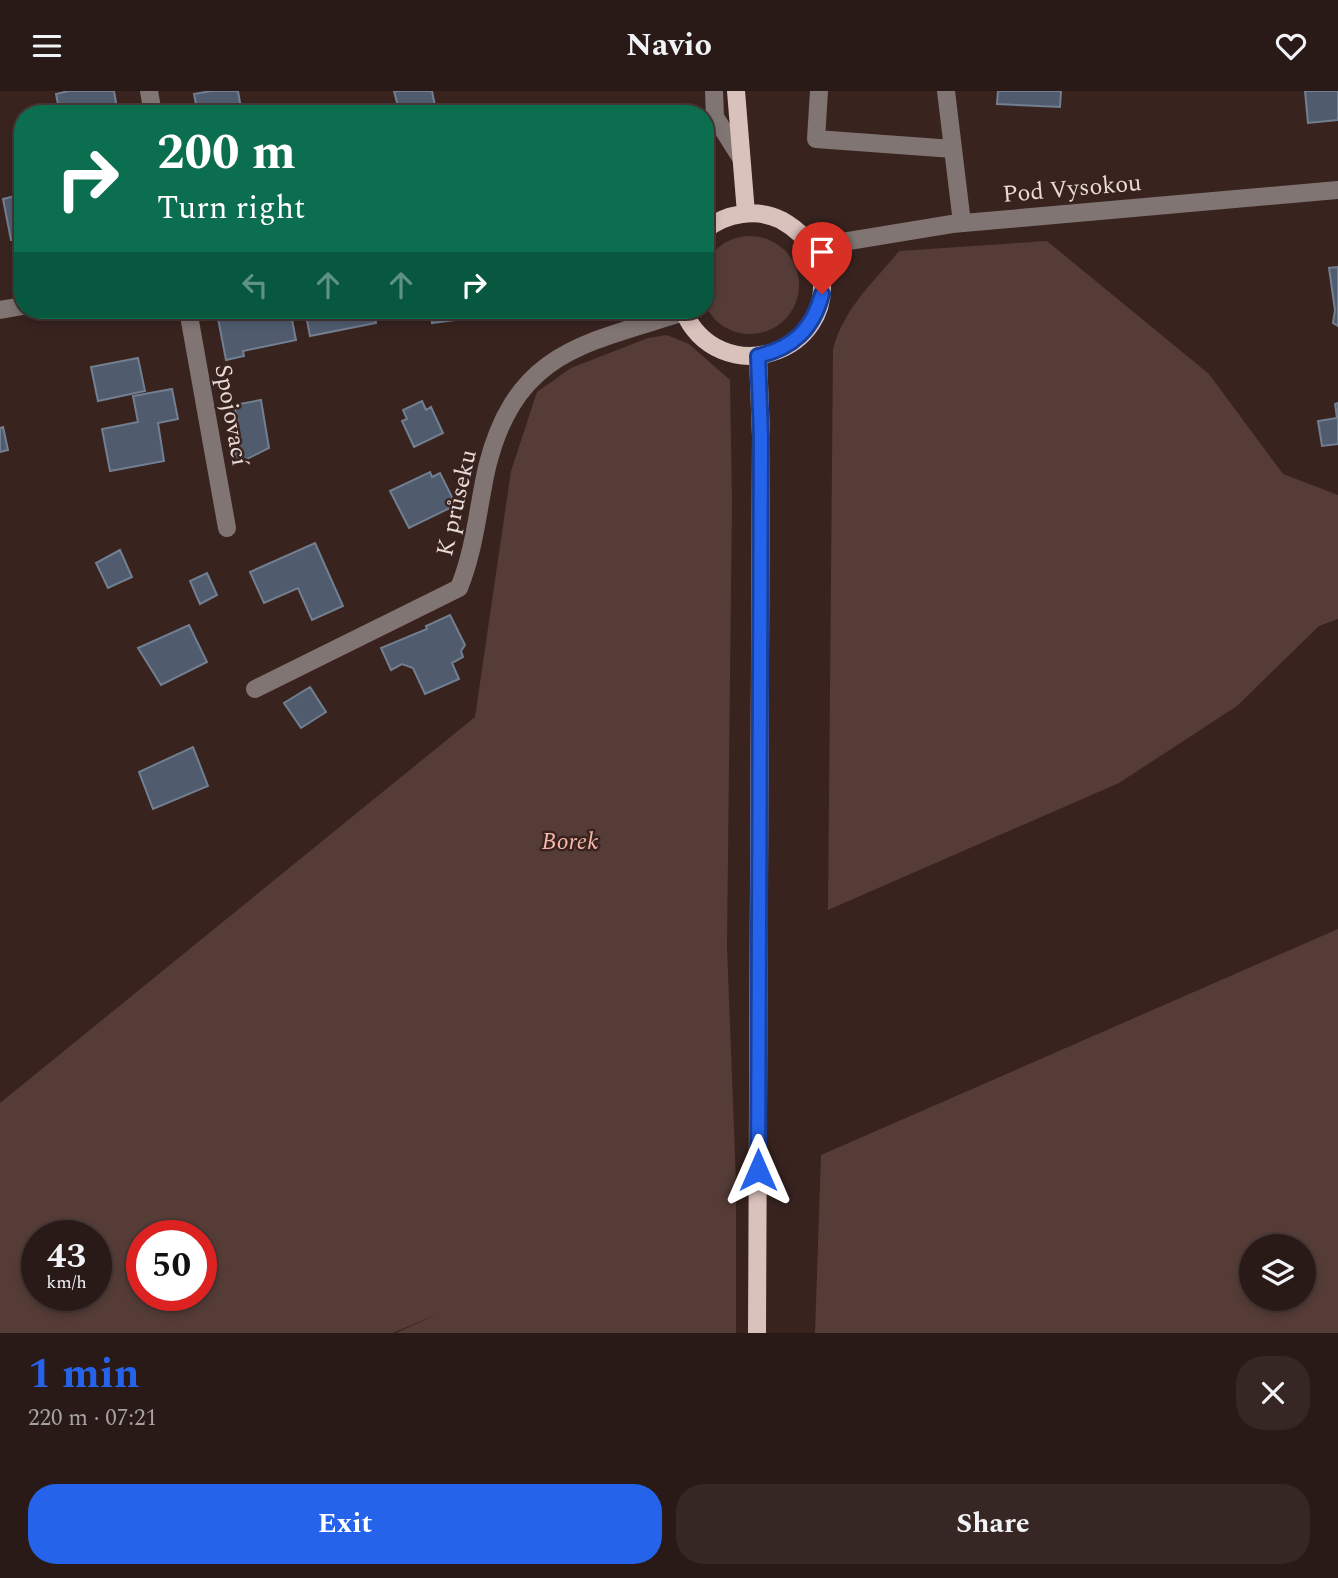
<!DOCTYPE html>
<meta charset="utf-8">
<style>
:root{--surface:#2a1a17;--page:#362724;--text:#f1f3f6;--muted:#a5a1a1;--line:#463836;--accent:#2563eb}
body{margin:0;font-family:Spectral,serif;background:var(--page);color:var(--text);height:100vh;display:flex;flex-direction:column;font-size:26px;white-space:nowrap}
*{box-sizing:border-box;margin:0}
p{font-size:23px;color:var(--muted)}
.icon{flex:none;width:38px;height:38px;fill:none;stroke:currentColor;stroke-width:2;stroke-linecap:round;stroke-linejoin:round}
.map{position:relative;height:1242px;overflow:hidden}
.drawer{display:flex;flex-direction:column;background:var(--surface);flex:1}
.drawer>*{flex:none}
.banner{position:absolute;left:14px;top:14px;width:700px;height:214px;border-radius:28px;box-shadow:0 4px 10px #0003,0 0 0 2px var(--line);background:#0b6e4f;color:#fff;overflow:hidden}
.controls{position:absolute;left:1239px;top:1143px;display:grid;gap:14px}
.controls a{display:grid;place-items:center;width:77px;height:77px;border-radius:50%;background:var(--surface);box-shadow:0 4px 10px #0003,0 0 0 2px var(--line);font-size:35px}
.speed{position:absolute;left:21px;top:1129px;display:flex;gap:14px;font-size:35px;font-weight:700;text-align:center}
.speed>*{display:grid;place-content:center;width:91px;height:91px;border-radius:50%;background:var(--surface);box-shadow:0 4px 10px #0003,0 0 0 2px var(--line);line-height:1}
.speed small{font-size:18px;font-weight:400}
.speed .limit{border:10px solid #d22;background:#fff;color:#111}
.pin{position:absolute;display:grid;place-items:center;width:60px;height:60px;color:#fff;margin:-72px -30px;border-radius:50% 50% 50% 0;rotate:-45deg;box-shadow:0 0 7px #0007}
.pin .icon{rotate:45deg}
.me{position:absolute;width:77px;margin:-38px;rotate:0deg;stroke-linejoin:round;filter:drop-shadow(0 0 5px #0008)}
.turn{display:flex;align-items:center;gap:24px;height:147px;padding:0 28px;font-size:32px}
.turn .icon{width:91px;height:91px;stroke-width:2.5}
.turn b{display:block;font-size:49px;line-height:60px}
.lanes{display:flex;align-items:center;height:66px;padding:0 28px;background:#0003;justify-content:center;gap:35px;direction:ltr}
.lanes .off{opacity:.35}
.round{display:grid;place-items:center;flex:none;width:74px;height:74px;border-radius:28px;background:var(--page)}
.overview{display:flex;align-items:center;justify-content:space-between;height:119px;padding:0 28px}
h1{font-size:42px;font-weight:700;line-height:52px;color:var(--accent)}
.primary-button{display:flex;gap:14px;margin-top:auto;padding:14px 28px}
.primary-button a{flex:1;height:80px;border-radius:28px;background:var(--accent);color:#fff;font-size:28px;font-weight:700;line-height:80px;text-align:center}
.primary-button a+a{background:var(--page);color:var(--text)}
header{display:flex;justify-content:space-between;align-items:center;height:91px;padding:0 28px;background:var(--surface);font-size:32px;font-weight:700}
.map>svg:first-child{display:block}
.green{fill:#553c37;fill-rule:evenodd}
.building{fill:#505c6e;stroke:#717f91;stroke-width:2}
.lines{fill:none;stroke-linecap:round;stroke-linejoin:round}
.minor{stroke:#807573;stroke-width:18}
.major{stroke:#d9c1bc;stroke-width:18}
.route-casing{stroke:#184099;stroke-width:18}
.route{stroke:#2563eb;stroke-width:12}
.labels{text-anchor:middle;dominant-baseline:central;stroke-width:5;stroke-linejoin:round;paint-order:stroke}
.street-label{font-size:24px;fill:#e8dad6;stroke:#38231f}
.park-label{font-size:24px;font-style:italic;fill:#f8b6a8;stroke:#38231f}
</style>
<header><svg class="icon" aria-label="menu" viewBox="0 0 24 24"><path d="M4 6h16M4 12h16M4 18h16"/></svg>Navio<svg class="icon" aria-label="heart" viewBox="0 0 24 24"><path d="M12 20l-8-8c-3-5 5-10 8-4 3-6 11-1 8 4z"/></svg></header>
<div class="map">
<svg width="1338" height="1242" viewBox="0 0 1338 1242">
<rect width="100%" height="100%" fill="#38231f"/>
<path class="green" d="M701 194a49 49 0 1 1 98 0a49 49 0 1 1-98 0Z
M1047 150 1209 283 1283 383 1338 404V528L1319 535 1237 615 1119 692 828 819 833 258C844 217 873 192 899 160Z
M667 244 689 253 730 289 732 410 727 855 736 1091V1242H396L442 1221 393 1242H0V1012L475 626 511 380 537 301 571 277 648 247ZM37 1144H96V1204H37ZM201 1144V1204H142V1144Z
M1338 838V1242H815L821 1064ZM1251 1155H1304V1208H1251Z"/>
<path class="building" d="M69 0H114L118 23H60L56 3Z
M211 0H238L242 23H198L194 3Z
M394 0H432L435 15 400 23Z
M998 0H1061L1060 16 997 13Z
M1305 0H1338V29L1308 32Z
M540 15 542 23H506Z
M23 103V149H11L3 108Z
M1338 176V235L1333 232 1335 219 1329 177Z
M210 219H290L296 249 243 260 244 265 226 269 217 222 211 224Z
M305 219H374L376 232 310 245Z
M431 219H470V220L462 221 463 228 432 232Z
M138 267 145 300 98 310 91 276Z
M172 298 178 328 158 332 164 370 110 380 102 338 138 331 133 305Z
M261 309 269 357 237 373 230 332 238 331 234 314Z
M422 310 426 319 431 316 443 342 414 356 402 330 407 328 403 319Z
M1338 312V353L1322 355 1318 330 1337 327 1335 313Z
M3 336 8 359 0 361V337Z
M430 381 432 386 440 382 456 414 409 437 390 400Z
M315 452 343 515 312 529 298 497 264 512 250 481Z
M120 459 132 486 108 497 96 472Z
M207 482 217 504 200 513 190 490Z
M450 524 465 554 461 560 463 566 452 572 459 588 425 603 413 577 402 573 391 579 381 557 427 538 426 535Z
M189 534 207 571 161 594 138 557Z
M310 596 326 621 301 637 284 612Z
M193 656 208 695 153 718 139 681Z"/>
<g class="lines">
<path class="minor" d="M149 0 153 23
M714 0 715 26 741 67
M819 0 816 48 953 58
M946 0 962 132
M812 156 952 133 1338 99
M0 219 23 215
M188 219 227 437
M255 598 459 497C475 458 478 416 487 376 516 260 584 253 684 221"/>
<path class="major" d="M736 0 746 122
M683 219C718 301 839 264 820 178 815 156 801 140 781 129 757 117 726 122 705 139
M757 1242 761 345 758 265"/>
</g>
<g class="lines">
<defs>
<path id="route" d="M758 1079 761 345 758 265C793 257 813 238 822 203"/>
</defs>
<use href="#route" class="route-casing"/>
<use href="#route" class="route"/>
</g>
<g class="labels">
<g class="street-label">
<text transform="translate(1072 98) rotate(-5)">Pod Vysokou</text>
<text transform="translate(231 324) rotate(80)">Spojovací</text>
<text transform="translate(457 412) rotate(-77)">K průseku</text>
</g>
<g class="park-label">
<text x="570" y="751">Borek</text>
</g>
</g>
</svg>
<div class="controls">
<a><svg class="icon" aria-label="layers" viewBox="0 0 24 24"><path d="M12 4l9 5-9 5-9-5zM3 14l9 5 9-5"/></svg></a>
</div>
<div class="speed"><div>43<small>km/h</small></div><div class="limit">50</div></div>
<div class="pin" style="left:822px;top:203px;background:#d93025"><svg class="icon" aria-label="arrive" viewBox="0 0 24 24"><path d="M6 21V4h12l-3 4 3 4H6"/></svg></div>
<svg class="me" style="left:758px;top:1079px" viewBox="-20 -20 40 40"><path d="M0-17L14 15 0 8-14 15z" fill="#2563eb" stroke="#fff" stroke-width="4"/></svg>
<div class="banner">
<div class="turn"><svg class="icon" aria-label="right" viewBox="0 0 24 24"><path d="M7 20v-9h11M14 6l5 5-5 5"/></svg><div><b>200 m</b>Turn right</div></div>
<div class="lanes"><svg class="icon off" aria-label="left" viewBox="0 0 24 24"><path d="M17 20v-9H6M10 6l-5 5 5 5"/></svg><svg class="icon off" aria-label="ahead" viewBox="0 0 24 24"><path d="M12 20V5M6 11l6-6 6 6"/></svg><svg class="icon off" aria-label="ahead" viewBox="0 0 24 24"><path d="M12 20V5M6 11l6-6 6 6"/></svg><svg class="icon" aria-label="right" viewBox="0 0 24 24"><path d="M7 20v-9h11M14 6l5 5-5 5"/></svg></div>
</div>
</div>
<section class="drawer">
<div class="overview"><div><h1>1 min</h1><p>220 m · 07:21</p></div><a class="round"><svg class="icon" aria-label="close" viewBox="0 0 24 24"><path d="M6 6l12 12M18 6L6 18"/></svg></a></div>
<div class="primary-button"><a>Exit</a><a>Share</a></div>
</section>
